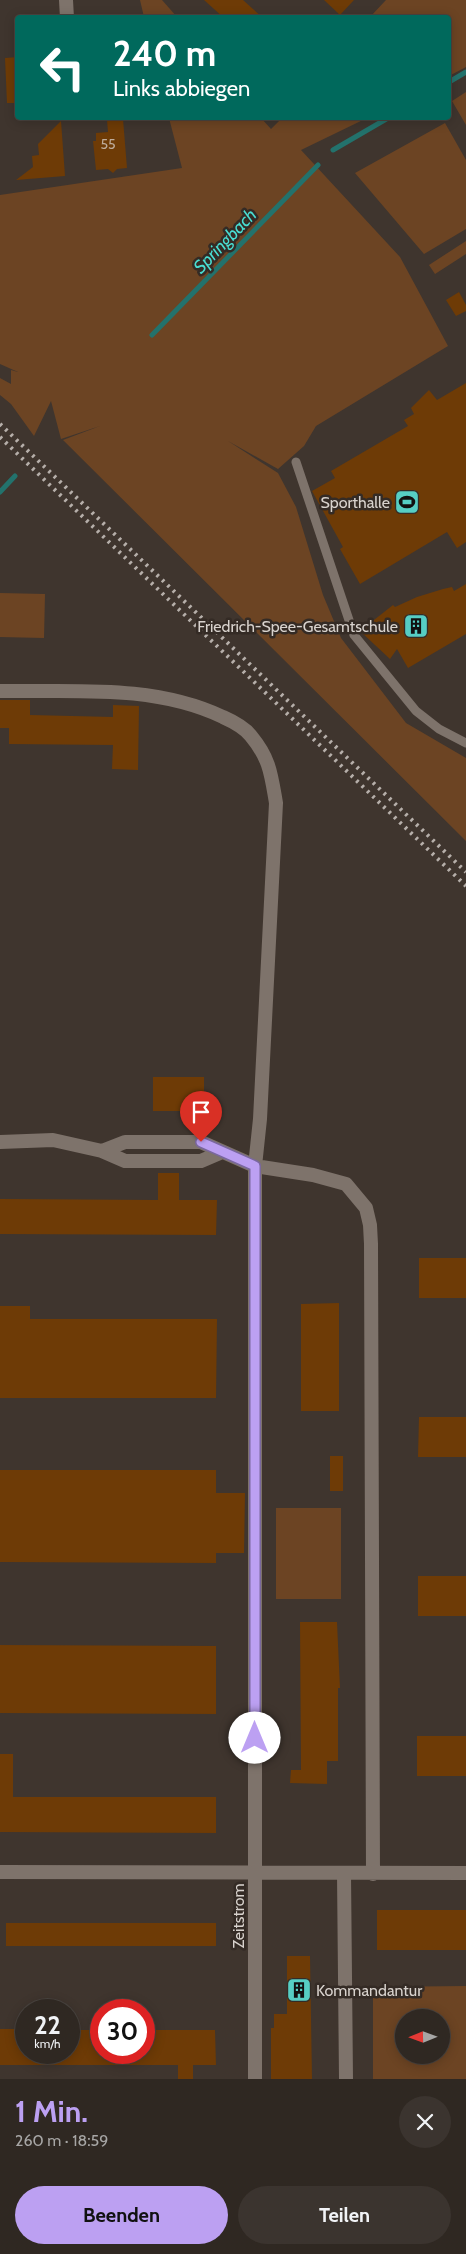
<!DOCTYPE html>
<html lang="de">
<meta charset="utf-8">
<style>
:root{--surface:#2f2822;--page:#3b342f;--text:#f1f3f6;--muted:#a7a6a5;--line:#4a4440;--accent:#bca0f2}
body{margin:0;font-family:Cabin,sans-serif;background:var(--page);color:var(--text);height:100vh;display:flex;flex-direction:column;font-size:19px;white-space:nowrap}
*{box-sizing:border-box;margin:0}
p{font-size:16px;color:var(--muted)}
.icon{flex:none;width:28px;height:28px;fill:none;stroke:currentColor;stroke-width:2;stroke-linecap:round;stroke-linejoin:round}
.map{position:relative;height:2079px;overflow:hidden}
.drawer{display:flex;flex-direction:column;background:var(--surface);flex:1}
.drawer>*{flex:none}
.hud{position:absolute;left:15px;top:15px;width:436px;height:105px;border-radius:5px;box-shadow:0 2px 12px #0003,0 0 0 1px var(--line);background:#00695c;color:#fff;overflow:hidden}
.needle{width:32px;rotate:269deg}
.buttons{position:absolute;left:395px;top:2009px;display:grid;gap:10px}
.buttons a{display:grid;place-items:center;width:55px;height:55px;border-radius:50%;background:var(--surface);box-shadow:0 2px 12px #0003,0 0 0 1px var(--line);font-size:25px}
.speed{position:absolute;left:15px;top:1999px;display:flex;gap:10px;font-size:25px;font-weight:700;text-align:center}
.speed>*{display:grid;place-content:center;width:65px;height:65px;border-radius:50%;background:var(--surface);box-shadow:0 2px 12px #0003,0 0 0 1px var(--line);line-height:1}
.speed small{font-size:12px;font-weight:400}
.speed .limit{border:8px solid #d22;background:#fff;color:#111}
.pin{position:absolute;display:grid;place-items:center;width:42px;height:42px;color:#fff;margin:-51px -21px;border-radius:50% 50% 50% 0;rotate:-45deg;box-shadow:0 0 5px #0007}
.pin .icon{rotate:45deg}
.me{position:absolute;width:55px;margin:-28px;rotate:0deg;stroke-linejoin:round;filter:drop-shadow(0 0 4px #0008)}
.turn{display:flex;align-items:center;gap:18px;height:105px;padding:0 15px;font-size:22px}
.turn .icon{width:65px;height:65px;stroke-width:2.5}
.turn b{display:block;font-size:35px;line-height:42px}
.round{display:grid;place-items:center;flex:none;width:52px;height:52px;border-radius:26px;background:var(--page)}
.head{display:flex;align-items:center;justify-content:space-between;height:85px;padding:0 15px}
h1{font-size:30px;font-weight:700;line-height:38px;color:var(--accent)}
.button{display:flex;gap:10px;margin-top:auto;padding:10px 15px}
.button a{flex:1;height:58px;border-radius:30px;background:var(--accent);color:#111;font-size:20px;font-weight:700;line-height:58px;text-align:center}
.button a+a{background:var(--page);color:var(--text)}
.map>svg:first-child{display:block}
.green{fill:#6c4423;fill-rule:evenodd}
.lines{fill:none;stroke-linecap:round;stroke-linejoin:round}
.stream{stroke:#23726c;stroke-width:5}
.building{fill:#6e3b06}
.service{stroke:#7e736b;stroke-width:9}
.minor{stroke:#7e736b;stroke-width:14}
.rail{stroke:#b6afaa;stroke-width:4;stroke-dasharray:2.5 5;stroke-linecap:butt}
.route-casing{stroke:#7a689d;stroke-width:12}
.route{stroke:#bca0f2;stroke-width:9}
.labels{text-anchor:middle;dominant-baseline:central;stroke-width:5;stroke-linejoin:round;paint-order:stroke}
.number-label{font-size:14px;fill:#beac9b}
.poi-label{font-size:16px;fill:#d8d2cd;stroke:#342b25;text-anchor:end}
.street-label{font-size:16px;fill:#d8d2cd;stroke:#342b25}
.water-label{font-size:18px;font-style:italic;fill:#49ddd2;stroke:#342b25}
</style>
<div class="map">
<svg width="466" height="2079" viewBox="0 0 466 2079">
<rect width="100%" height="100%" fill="#3f352e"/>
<path class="green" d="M140 0H162L177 17H144Z
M386 0H466V67L449 76V18L370 17Z
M466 92V125L452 101Z
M169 118H261L271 129 282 118H367L301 150 400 257 448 346 316 426 304 446 278 469 228 441 278 473 296 507 323 595 341 638 406 723 466 758V841L63 440 100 426 61 439 51 401 34 436 11 404 0 395V378L11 384V370L18 372 0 364V195L182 168Z
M445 123 466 160V229L424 254 355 173Z
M466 241V254L435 274 429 265Z
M0 593 45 594 44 638 0 637Z
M276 1508H341V1599H276Z
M466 1986V2079H373V1987ZM404 2018H441V2055H404Z"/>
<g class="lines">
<path class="stream" d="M449 82 466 72
M333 150 388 118
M152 335 318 165
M0 492 15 476"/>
</g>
<path class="building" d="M204 0H243L263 18H224Z
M324 0H354L340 15Z
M18 57V103H7L5 58Z
M123 119 127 168 117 169 113 173 108 169 96 170 93 141H96V133L108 132 107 120Z
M61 121 65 176 16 180 33 167 32 156 39 155 38 144Z
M459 292 466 305V311L456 316 446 300Z
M466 383V542L457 548 447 532 360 584 340 549 343 547 312 491 335 478 331 471 408 426 404 420 414 414 411 408 429 390 437 400Z
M466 584V634L408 668 397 649 390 659 360 631 393 605 395 607 417 597 443 589 452 587 454 591Z
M0 700H30V715L113 717V705L139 706 138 770 112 769 113 745 9 744V728H0Z
M153 1077H204V1111H153Z
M158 1173H179V1200H217L216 1235 0 1234V1199L158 1200Z
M419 1258H466V1298H419Z
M339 1303V1411H301V1304Z
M0 1306H30V1319H217L216 1398H0Z
M419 1417H466V1457H418Z
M330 1456H343V1491H330Z
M0 1470H216V1493H245L244 1553H216V1563L0 1562Z
M418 1576H466V1616H418Z
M300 1622H337L340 1688H338V1761H327V1784L290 1783 291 1770H301Z
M0 1645 216 1646V1714L0 1713Z
M417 1736H466V1776H417Z
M0 1754H13V1797H216V1833L0 1832Z
M377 1910H466V1950H377Z
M6 1923H216V1946H6Z
M287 1956H310L312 2079H271V2028H274V2014H287Z
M0 2029H26V2052H69V2030H101V2052H144V2030H215L216 2065H193V2079H178V2065H0Z"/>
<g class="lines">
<path class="service" d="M296 462 354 635 416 711 439 729 466 743"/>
<path class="minor" d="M66 0 67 18
M0 691C74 692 154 684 223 717 232 721 245 728 251 736 270 759 271 774 276 803L260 1119 255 1166V2079
M0 1142 53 1140 102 1151 125 1142H201L255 1166 313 1175 346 1184 366 1208 370 1225 371 1244 373 1874
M102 1151 125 1161H201L222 1152
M0 1872 466 1873
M344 1874 346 2079"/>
<path class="rail" d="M0 424 466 872
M0 437 466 886"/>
</g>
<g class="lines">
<defs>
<path id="route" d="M201 1142 255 1166V1738"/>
</defs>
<use href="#route" class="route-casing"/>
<use href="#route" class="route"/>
</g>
<defs>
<symbol id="stadium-square" viewBox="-11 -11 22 22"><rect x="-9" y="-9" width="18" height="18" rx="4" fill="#56cec4" stroke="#342b25"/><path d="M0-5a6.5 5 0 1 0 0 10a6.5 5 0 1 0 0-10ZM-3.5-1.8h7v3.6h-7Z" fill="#111"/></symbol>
<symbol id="building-square" viewBox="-11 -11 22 22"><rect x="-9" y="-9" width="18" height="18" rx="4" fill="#56cec4" stroke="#342b25"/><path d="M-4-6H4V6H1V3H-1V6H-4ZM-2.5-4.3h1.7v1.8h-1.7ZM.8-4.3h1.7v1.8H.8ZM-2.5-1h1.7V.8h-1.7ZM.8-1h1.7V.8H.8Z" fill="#111"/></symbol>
</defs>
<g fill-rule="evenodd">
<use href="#stadium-square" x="393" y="488" width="28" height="28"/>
<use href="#building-square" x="402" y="612" width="28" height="28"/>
<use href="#building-square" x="285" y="1976" width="28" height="28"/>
</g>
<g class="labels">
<g class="number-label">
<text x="108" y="144">55</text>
</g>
<g class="poi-label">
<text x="390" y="502">Sporthalle</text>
<text x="398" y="626">Friedrich-Spee-Gesamtschule</text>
<text x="316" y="1990" text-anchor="start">Kommandantur</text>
</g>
<g class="street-label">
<text transform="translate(238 1916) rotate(-90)">Zeitstrom</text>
</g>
<g class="water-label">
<text transform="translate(225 241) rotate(-46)">Springbach</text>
</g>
</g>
</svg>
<div class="buttons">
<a><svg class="needle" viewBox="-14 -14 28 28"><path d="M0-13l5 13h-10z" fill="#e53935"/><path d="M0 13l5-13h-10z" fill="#a7a6a5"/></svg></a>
</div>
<div class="speed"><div>22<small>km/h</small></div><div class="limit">30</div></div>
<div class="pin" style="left:201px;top:1142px;background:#d93025"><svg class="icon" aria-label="arrive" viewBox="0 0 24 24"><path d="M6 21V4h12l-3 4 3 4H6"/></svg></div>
<svg class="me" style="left:255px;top:1738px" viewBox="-20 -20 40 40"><circle r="19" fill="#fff"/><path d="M0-13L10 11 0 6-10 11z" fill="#bca0f2"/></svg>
<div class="hud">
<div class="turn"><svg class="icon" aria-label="left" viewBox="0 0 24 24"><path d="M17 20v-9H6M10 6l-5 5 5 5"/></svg><div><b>240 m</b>Links abbiegen</div></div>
</div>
</div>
<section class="drawer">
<div class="head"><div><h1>1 Min.</h1><p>260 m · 18:59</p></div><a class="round"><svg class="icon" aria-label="close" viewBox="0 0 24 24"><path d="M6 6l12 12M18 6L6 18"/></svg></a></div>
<div class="button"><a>Beenden</a><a>Teilen</a></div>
</section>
